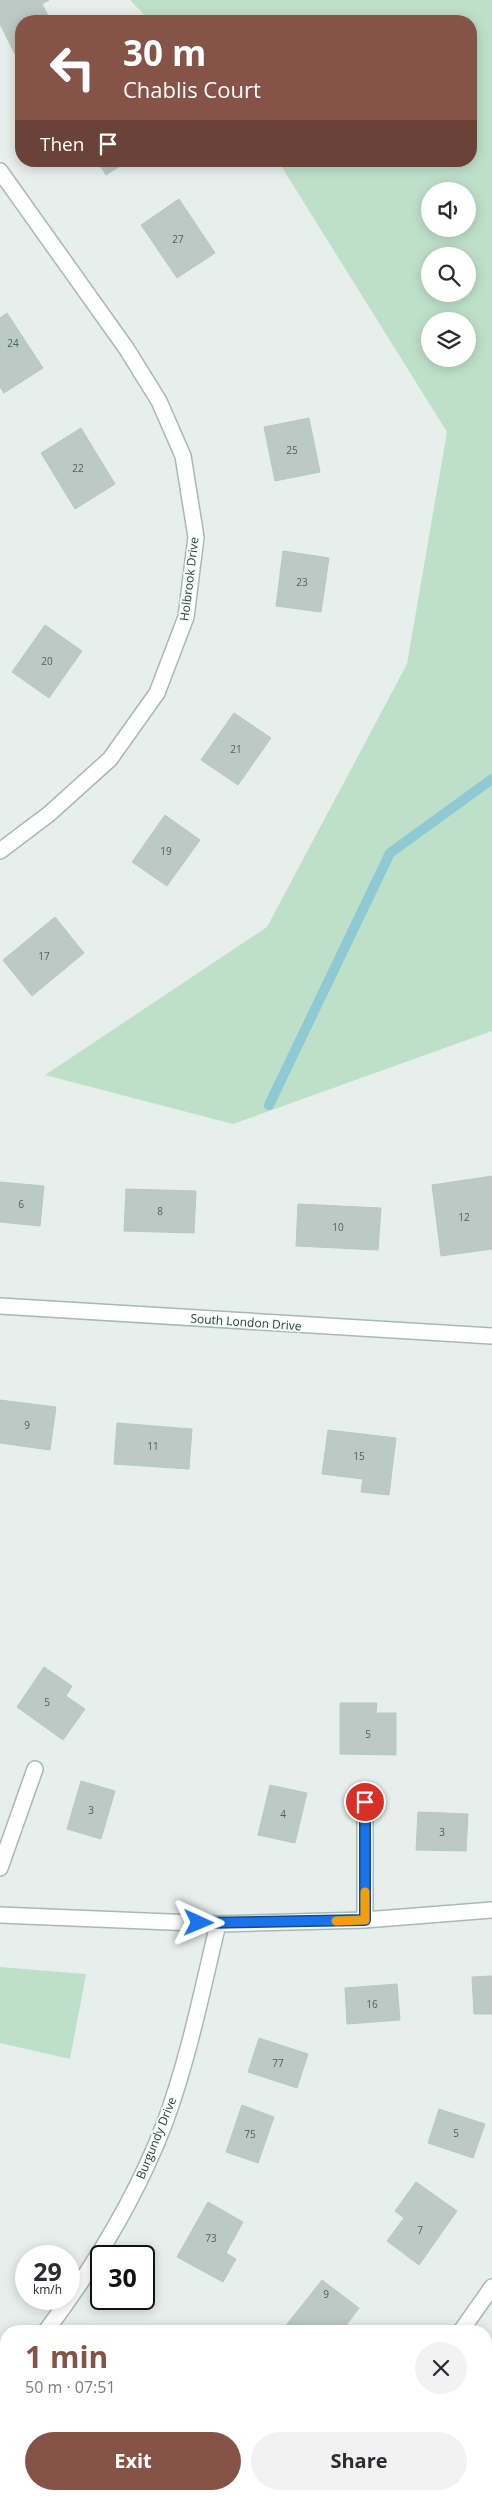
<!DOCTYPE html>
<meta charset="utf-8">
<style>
:root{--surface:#fff;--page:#f2f2f3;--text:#2b2b33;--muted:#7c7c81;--accent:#855347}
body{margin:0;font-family:"Open Sans",sans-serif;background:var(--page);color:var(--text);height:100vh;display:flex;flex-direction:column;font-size:19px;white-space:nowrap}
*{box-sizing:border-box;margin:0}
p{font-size:16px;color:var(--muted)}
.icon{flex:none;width:28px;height:28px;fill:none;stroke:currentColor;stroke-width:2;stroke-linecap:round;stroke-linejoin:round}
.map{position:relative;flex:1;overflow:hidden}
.sheet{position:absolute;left:0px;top:2325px;width:492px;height:175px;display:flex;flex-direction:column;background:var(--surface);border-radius:20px 20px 0 0;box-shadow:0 2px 12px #0003}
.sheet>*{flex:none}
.guide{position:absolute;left:15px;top:15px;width:462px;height:152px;border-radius:20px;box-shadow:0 2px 12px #0003;background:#855347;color:#fff;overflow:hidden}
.tools{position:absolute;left:421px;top:182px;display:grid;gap:10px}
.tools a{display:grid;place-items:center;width:55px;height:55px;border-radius:50%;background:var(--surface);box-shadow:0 2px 12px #0003;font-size:25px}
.speed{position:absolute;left:15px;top:2245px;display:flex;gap:10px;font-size:25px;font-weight:700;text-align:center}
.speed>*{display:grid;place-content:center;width:65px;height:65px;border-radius:50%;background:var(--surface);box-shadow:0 2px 12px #0003;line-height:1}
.speed small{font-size:12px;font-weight:400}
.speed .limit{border:2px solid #111;border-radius:8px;background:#fff;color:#111}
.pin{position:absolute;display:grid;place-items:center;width:42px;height:42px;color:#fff;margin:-21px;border:2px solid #fff;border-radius:50%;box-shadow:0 1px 5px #0007}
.me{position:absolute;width:55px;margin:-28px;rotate:91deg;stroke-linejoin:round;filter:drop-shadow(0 0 4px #0008)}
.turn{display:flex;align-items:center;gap:18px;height:105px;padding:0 25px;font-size:22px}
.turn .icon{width:65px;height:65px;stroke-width:2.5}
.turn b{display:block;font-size:35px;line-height:42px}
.then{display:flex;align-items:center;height:48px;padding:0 25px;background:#0003;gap:10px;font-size:19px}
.round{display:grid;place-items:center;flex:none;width:52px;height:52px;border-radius:26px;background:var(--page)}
.headline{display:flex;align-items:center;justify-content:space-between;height:85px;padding:0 25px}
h1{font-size:30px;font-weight:700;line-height:38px;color:var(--accent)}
.primary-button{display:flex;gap:10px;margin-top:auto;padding:10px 25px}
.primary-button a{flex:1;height:58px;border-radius:30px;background:var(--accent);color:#fff;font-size:20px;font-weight:700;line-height:58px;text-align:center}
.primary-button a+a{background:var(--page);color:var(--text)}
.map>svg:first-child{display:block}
.green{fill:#bfe0c8;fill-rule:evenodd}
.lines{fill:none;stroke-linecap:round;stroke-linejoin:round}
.stream{stroke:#8ec9d4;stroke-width:10}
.building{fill:#bbcac4;stroke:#b8c9c2}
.minor-casing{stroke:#a8b8b2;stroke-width:18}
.minor{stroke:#fff;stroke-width:15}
.route-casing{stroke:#114b97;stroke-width:12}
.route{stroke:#1a73e8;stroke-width:9}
.slow{stroke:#f59e0b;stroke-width:9}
.labels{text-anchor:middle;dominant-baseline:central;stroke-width:4;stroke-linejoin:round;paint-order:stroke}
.number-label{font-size:10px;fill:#4a645c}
.street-label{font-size:12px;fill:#24423a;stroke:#f7fbf9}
</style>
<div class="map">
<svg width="492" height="2500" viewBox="0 0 492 2500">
<rect width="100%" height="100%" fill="#e6efeb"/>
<path class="green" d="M130 0H492V1031L233 1124 45 1075 267 927 407 664 447 432 278 161H471V21H150ZM430 191H468V229H430ZM430 256H468V294H430ZM430 321H468V359H430Z
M0 1967 86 1974 70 2059 0 2043Z"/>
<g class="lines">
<path class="stream" d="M269 1105 390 853 492 779"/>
</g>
<path class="building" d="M0 0H49L42 4 51 21H21V51L15 54 0 24Z
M97 161H128L106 175Z
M179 199 215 253 177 278 141 225Z
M7 313 43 368 4 393 0 387V318Z
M309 418 320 472 275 481 264 427Z
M81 428 115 484 75 509 41 453Z
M283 551 329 558 321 612 276 606Z
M45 625 82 651 49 698 12 672Z
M234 713 271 738 238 785 201 760Z
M165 815 200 840 167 886 132 862Z
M55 917 84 953 32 996 3 960Z
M492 1176V1249L441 1256 432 1185Z
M0 1182 44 1186 40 1226 0 1222Z
M126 1189 196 1191 194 1233 124 1231Z
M298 1204 381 1208 378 1250 296 1246Z
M0 1400 56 1407 50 1450 0 1443Z
M117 1423 192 1429 189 1469 114 1464Z
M328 1430 396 1438 389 1495 361 1492 363 1479 322 1474Z
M44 1667 72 1686 66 1696 85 1709 63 1740 17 1707Z
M340 1703H377L376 1713H396V1755L340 1754Z
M81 1781 115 1791 101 1839 67 1829Z
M270 1785 307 1793 295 1843 258 1835Z
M418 1812 468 1814 466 1851 416 1850Z
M492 1976V2014H474L472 1977Z
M397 1984 400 2020 347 2024 345 1988Z
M259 2038 308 2054 297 2088 248 2072Z
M242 2105 274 2117 258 2163 226 2152Z
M439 2109 485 2124 473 2158 428 2143Z
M416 2182 457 2211 419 2265 387 2241 404 2218 395 2211Z
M208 2202 243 2222 226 2253 236 2259 223 2282 177 2257Z
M322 2280 359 2308 342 2331H289L284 2328Z
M23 2494H57L53 2500H31Z
M266 2494H278L280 2500H251Z"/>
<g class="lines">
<defs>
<path id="minor" d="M0 171 126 348 159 401 183 456 196 537 186 617 157 693 110 759 49 814 0 851
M0 1306 492 1336
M365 1801V1920
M0 1868 35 1769
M0 1915 218 1924 365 1920 492 1910
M46 2331C94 2267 135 2200 164 2125 188 2061 202 1991 218 1924
M461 2331 492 2287
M0 2388 6 2380"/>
</defs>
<use href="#minor" class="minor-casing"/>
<use href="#minor" class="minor"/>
</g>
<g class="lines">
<defs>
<path id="route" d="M199 1923 365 1920V1802"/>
</defs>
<use href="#route" class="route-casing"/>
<use href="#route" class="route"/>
<path class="slow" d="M336 1921 365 1920V1892"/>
</g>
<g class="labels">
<g class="number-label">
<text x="178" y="239">27</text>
<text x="13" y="343">24</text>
<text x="292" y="450">25</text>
<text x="78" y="468">22</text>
<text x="302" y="582">23</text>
<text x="47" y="661">20</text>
<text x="236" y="749">21</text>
<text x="166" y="851">19</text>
<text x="44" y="956">17</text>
<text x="21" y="1204">6</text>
<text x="160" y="1211">8</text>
<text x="464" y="1217">12</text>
<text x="338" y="1227">10</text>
<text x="27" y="1425">9</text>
<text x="153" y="1446">11</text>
<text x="359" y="1456">15</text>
<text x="47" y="1702">5</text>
<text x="368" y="1734">5</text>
<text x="91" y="1810">3</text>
<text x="283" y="1814">4</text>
<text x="442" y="1832">3</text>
<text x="372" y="2004">16</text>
<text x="278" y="2063">77</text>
<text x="456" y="2133">5</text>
<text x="250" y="2134">75</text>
<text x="420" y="2230">7</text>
<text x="211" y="2238">73</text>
<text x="326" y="2294">9</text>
</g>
<g class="street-label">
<text transform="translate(189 579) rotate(-83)">Holbrook Drive</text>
<text transform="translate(246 1322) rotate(4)">South London Drive</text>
<text transform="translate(156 2138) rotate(-68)">Burgundy Drive</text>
</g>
</g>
</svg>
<div class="tools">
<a><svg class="icon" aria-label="sound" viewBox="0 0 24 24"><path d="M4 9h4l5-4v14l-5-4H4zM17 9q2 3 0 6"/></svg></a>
<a><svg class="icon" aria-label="search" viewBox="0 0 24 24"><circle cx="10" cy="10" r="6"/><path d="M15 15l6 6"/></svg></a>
<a><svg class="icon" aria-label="layers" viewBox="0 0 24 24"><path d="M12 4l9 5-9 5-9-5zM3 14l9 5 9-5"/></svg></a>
</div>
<div class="speed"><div>29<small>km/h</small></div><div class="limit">30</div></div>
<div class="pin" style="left:365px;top:1802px;background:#d93025"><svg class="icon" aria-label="arrive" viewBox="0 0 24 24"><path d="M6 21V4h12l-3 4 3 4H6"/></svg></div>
<svg class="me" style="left:199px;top:1923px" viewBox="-20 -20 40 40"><path d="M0-17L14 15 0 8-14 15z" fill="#1a73e8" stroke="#fff" stroke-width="4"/></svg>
<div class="guide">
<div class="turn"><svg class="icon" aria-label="left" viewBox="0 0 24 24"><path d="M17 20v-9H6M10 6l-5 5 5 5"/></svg><div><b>30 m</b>Chablis Court</div></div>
<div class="then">Then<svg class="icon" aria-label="arrive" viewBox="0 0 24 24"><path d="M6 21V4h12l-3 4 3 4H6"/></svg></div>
</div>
<section class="sheet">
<div class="headline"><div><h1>1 min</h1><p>50 m · 07:51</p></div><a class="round"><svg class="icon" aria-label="close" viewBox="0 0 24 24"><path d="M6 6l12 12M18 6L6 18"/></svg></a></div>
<div class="primary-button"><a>Exit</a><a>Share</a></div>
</section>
</div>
